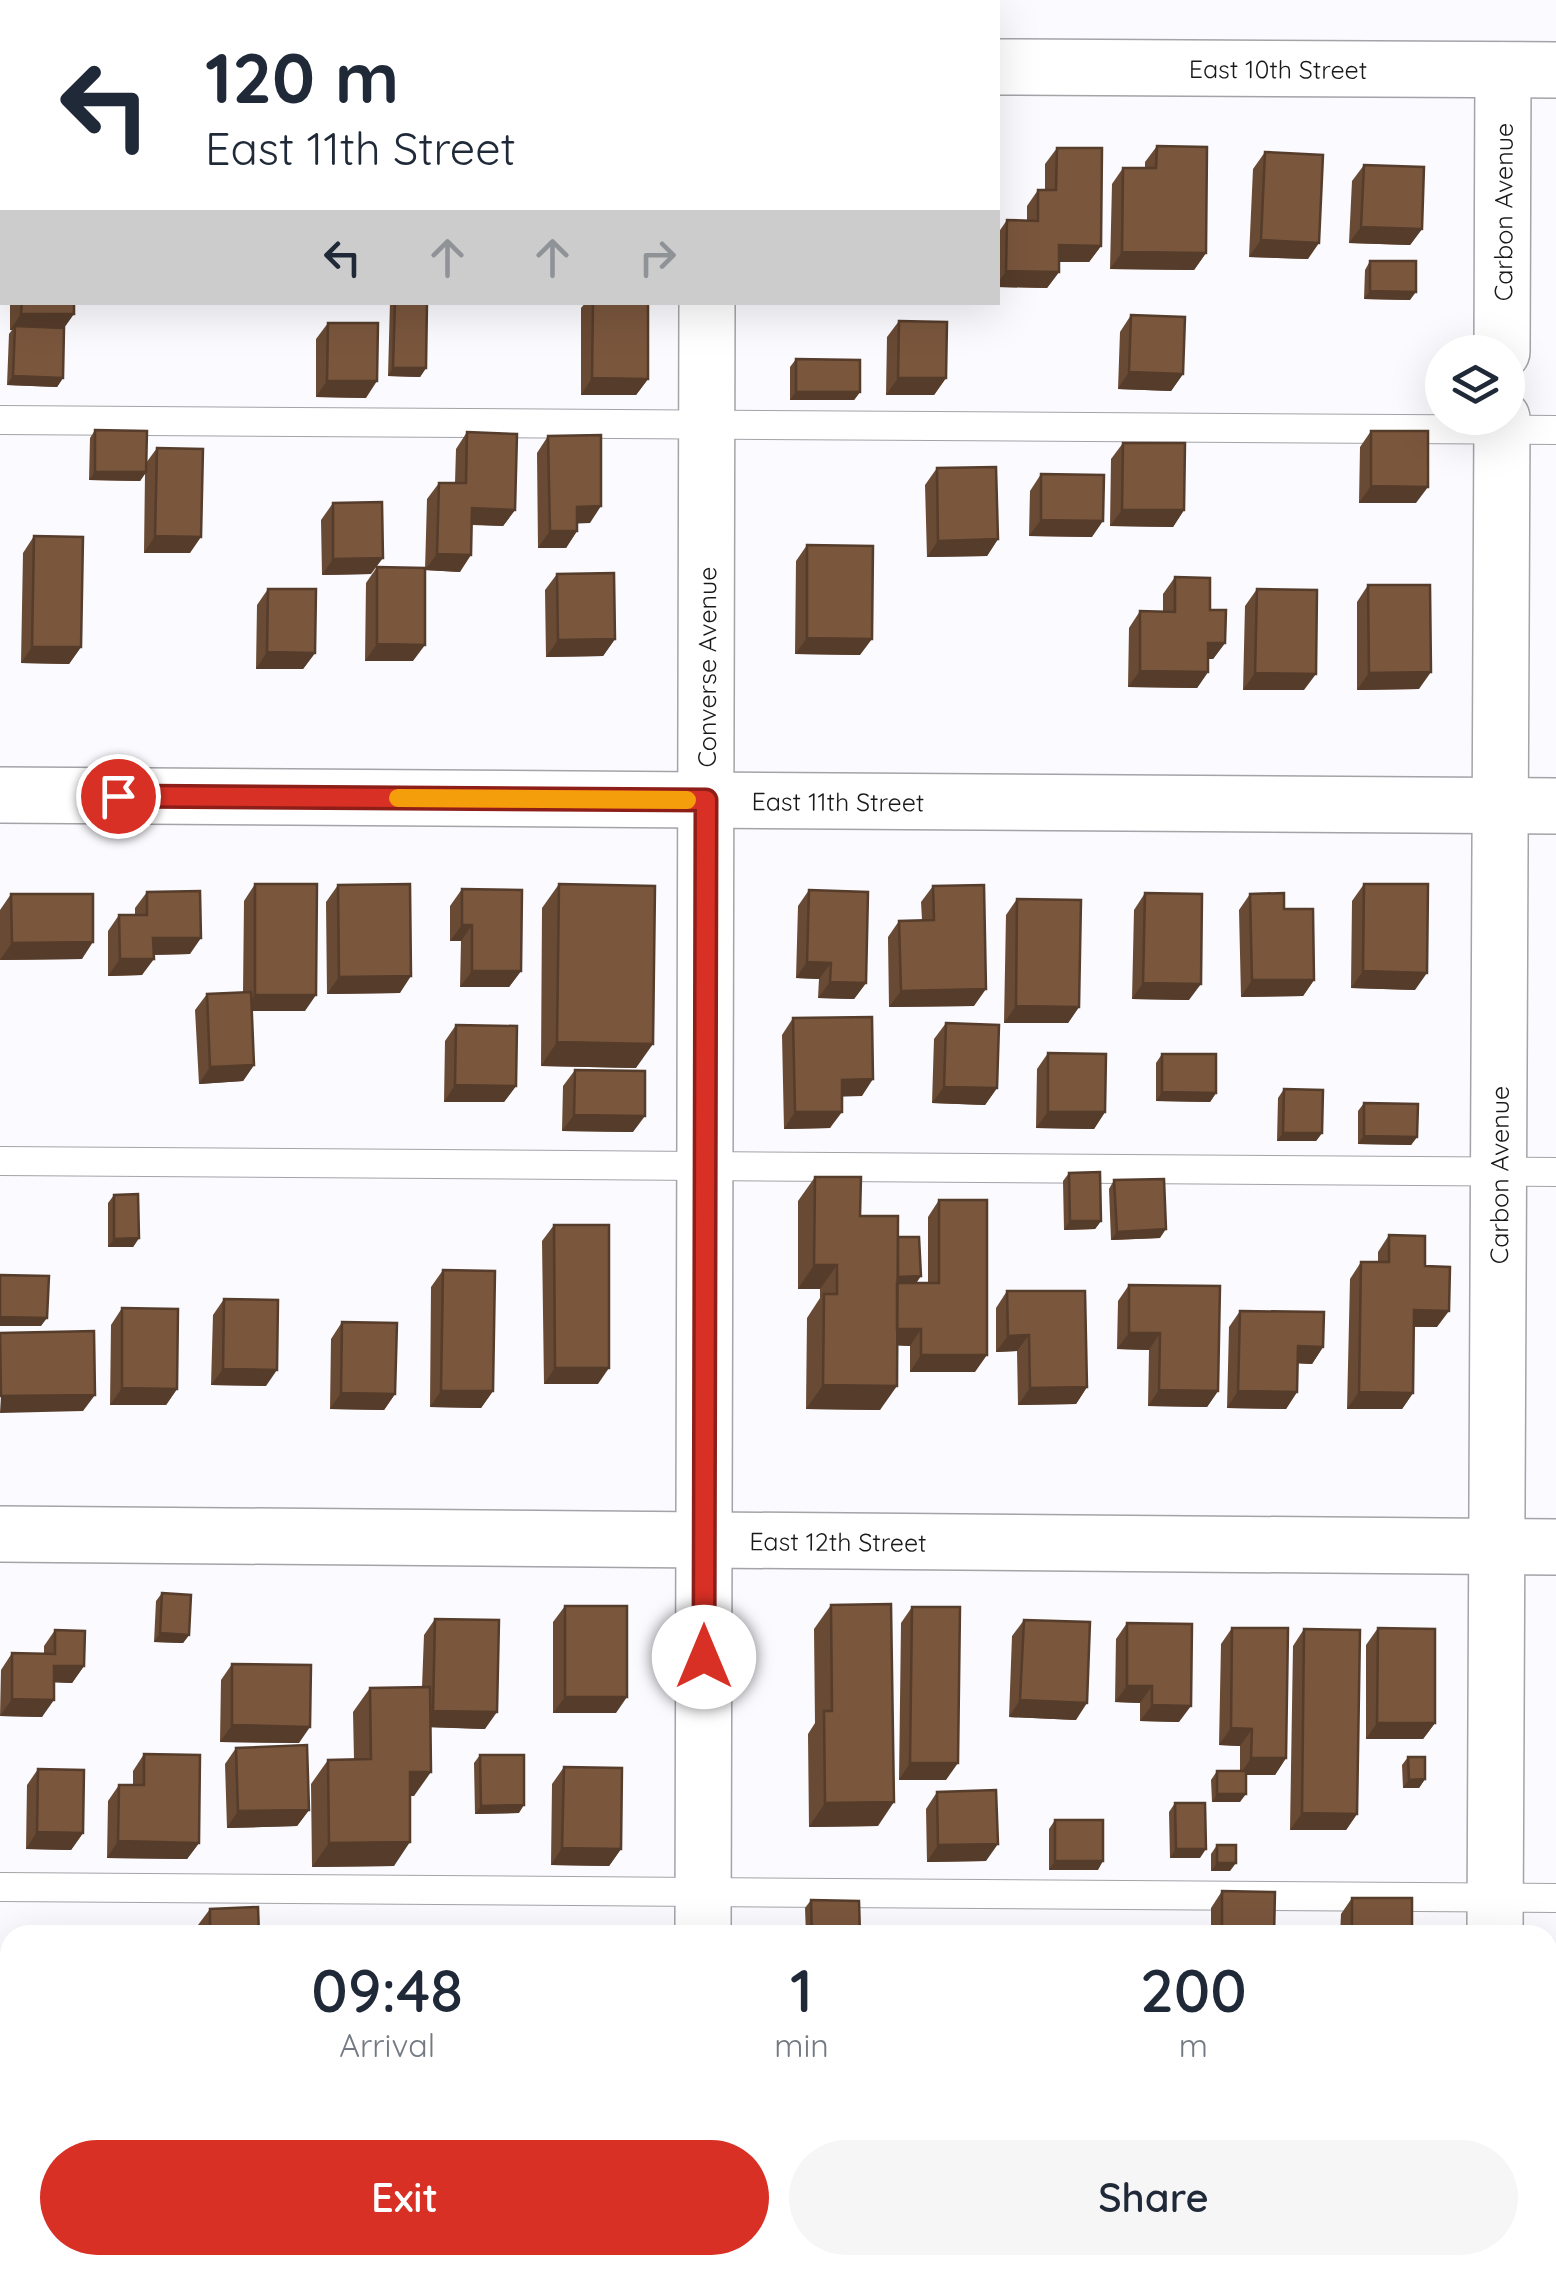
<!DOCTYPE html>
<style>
:root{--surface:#fff;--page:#f6f6f7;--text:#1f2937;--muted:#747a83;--accent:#d93025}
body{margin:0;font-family:Quicksand,sans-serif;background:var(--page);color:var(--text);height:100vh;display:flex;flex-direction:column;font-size:38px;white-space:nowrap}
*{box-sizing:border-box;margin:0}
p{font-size:32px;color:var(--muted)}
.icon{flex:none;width:55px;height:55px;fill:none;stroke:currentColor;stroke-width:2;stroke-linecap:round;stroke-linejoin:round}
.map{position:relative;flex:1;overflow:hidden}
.side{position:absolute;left:0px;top:1925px;width:1558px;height:350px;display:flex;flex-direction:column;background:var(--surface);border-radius:30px 30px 0 0;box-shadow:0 10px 40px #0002}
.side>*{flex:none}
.guide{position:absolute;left:0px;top:0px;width:1000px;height:305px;box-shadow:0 10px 40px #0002;background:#fff;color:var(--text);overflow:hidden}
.fabs{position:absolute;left:1425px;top:335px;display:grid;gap:20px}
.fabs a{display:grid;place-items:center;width:100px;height:100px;border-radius:50%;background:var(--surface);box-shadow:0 10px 40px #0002;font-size:50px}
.pin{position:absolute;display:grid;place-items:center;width:85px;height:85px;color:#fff;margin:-42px;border:5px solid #fff;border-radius:50%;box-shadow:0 2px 10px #0007}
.me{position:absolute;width:110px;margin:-55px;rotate:0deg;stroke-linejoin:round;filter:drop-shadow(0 0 8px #0008)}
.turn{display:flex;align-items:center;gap:35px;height:210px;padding:0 40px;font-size:45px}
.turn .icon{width:130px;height:130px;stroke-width:2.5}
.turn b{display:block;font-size:70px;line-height:85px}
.lanes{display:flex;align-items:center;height:95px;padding:0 40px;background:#0003;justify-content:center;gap:50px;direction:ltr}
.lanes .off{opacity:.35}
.eta{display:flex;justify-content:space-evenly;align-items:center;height:170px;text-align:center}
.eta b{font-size:60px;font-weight:600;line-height:70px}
.primary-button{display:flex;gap:20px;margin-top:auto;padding:20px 40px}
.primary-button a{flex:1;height:115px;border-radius:60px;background:var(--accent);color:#fff;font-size:40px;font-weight:600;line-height:115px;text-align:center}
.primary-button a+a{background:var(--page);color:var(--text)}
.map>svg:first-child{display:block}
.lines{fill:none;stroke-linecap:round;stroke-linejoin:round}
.service-casing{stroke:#a3a3a8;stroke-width:30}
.minor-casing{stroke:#a3a3a8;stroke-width:58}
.tertiary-casing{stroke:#a3a3a8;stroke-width:58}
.service{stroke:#fff;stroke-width:28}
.minor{stroke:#fff;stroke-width:55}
.tertiary{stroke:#fff;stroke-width:55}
.wall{fill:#694a34}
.shaded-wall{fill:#553c2b}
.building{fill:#7a563d;stroke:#553c2b;stroke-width:2.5}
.route-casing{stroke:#8d1f18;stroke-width:25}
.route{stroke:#d93025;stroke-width:18}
.slow{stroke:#f59e0b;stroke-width:18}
.labels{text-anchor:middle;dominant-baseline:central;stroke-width:10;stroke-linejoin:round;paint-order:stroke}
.street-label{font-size:25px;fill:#19191b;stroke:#fafaff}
</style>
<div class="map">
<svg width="1556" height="2275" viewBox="0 0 1556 2275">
<rect width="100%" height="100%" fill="#fafaff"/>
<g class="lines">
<defs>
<path id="service" d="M0 420 1556 430
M0 1161 1556 1172
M0 1887 1556 1898
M342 2275 343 2265
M1181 2275V2265"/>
<g id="minor">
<path d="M70 2V0"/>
<path d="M821 2V0"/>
<path d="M0 61H2"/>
<path id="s1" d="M1502 352 1503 70"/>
<path id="s2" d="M0 795 1556 806"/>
<path id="s3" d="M0 1534 1556 1547"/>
<path id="s4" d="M1495 1935 1502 418"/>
<path d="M0 2249H10"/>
<path d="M1548 2260H1556"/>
<path d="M1494 2275V2265"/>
</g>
<g id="tertiary">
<path id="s5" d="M998 67 1556 70"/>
<path id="s6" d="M703 1935 707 302"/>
<path d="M702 2275V2265"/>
</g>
</defs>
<use href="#service" class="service-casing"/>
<use href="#minor" class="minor-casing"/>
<use href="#tertiary" class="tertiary-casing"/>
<use href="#service" class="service"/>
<use href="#minor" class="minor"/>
<use href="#tertiary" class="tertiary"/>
</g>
<path class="wall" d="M1157 146 1206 253 1194 270 1110 269 1112 184 1123 168H1145V162Z
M1057 148 1101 246 1089 262H1059V272L1047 288 998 287V233L1007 220 1027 221V206L1038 190H1045V164Z
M1265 152 1308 259 1249 257 1253 169Z
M1364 165 1422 229 1410 245 1349 243 1352 181Z
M2 166V215L1 168Z
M1370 261 1410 300 1364 299 1365 270Z
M10 302H74L64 328 63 378 57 387 7 385 9 334 12 330H10Z
M390 302H427L426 368 420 377 388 376Z
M586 302H648V379L636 395H581V308Z
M1131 315 1183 374 1171 391 1118 389 1120 332Z
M899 321 946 378 934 395H886L887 337Z
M328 323 366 398 316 397V339Z
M796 359 860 392 854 400H790V367Z
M95 430 146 463 157 448 190 553H144L145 474 140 481 89 480 90 438Z
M1371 431 1416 503H1359L1360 447Z
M467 432 515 510 503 526 472 525 460 572 425 570 427 499 439 483H455L456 449Z
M548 436 590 523H577V531L566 548H538L537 453Z
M1123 443 1184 510 1173 527 1110 526 1111 459Z
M937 468 998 539 987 556 927 557 925 485Z
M1041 474 1092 537 1029 536 1030 491Z
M333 503 371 574 322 575 321 520Z
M34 536 81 647 69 664 21 663 23 553Z
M807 545 860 655 795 654 796 561Z
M377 567 413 661H365L366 583Z
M557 574 615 639 603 656 546 657 545 590Z
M1175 577 1210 610 1225 643 1213 659H1208V672L1197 688 1128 687 1129 628 1140 611 1163 612V594Z
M1368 585 1419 689 1357 690V602Z
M268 589 315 653 303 669H256L257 605Z
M1257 589 1304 690H1243L1245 606Z
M255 884 305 1011H252L254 1065 243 1081 199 1084 195 1010 207 994 243 993 244 901Z
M559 884 636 1068 541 1066 542 908Z
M1364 884 1415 990 1351 988 1352 901Z
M338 885 400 993 327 994 326 902Z
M933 886 974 1006 889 1007 888 937 899 921 922 920 921 902Z
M462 889 521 971 509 987H460L461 941H450V906Z
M809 890 866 983 854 999 818 998 819 979 796 978 798 906Z
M147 892 190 954 153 955 142 975 108 976V931L119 915H135V908Z
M1145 893 1189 1000 1132 999 1134 910Z
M11 894 82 959 0 960V910Z
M1250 894 1284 909 1314 980 1303 996 1241 997 1239 910Z
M1017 899 1079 1007 1068 1023H1004L1006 915Z
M793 1018 862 1096H842L830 1128 784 1129 782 1035Z
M946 1023 997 1088 985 1105 932 1103 934 1039Z
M456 1025 516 1086 504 1102H444L445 1041Z
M1048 1053 1105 1112 1094 1129 1036 1128 1037 1069Z
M1162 1054 1216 1093 1210 1102 1156 1101V1063Z
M575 1070 633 1132 562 1131 563 1086Z
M1284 1089 1322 1133 1316 1141H1277L1278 1098Z
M1364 1103 1417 1137 1411 1145 1358 1144V1111Z
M1069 1173 1101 1221 1095 1229 1064 1230 1063 1181Z
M815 1177 860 1216 898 1237 916 1283H928V1217L939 1200 975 1372H910V1346L897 1345 880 1410 806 1409 807 1318 820 1298V1289H798V1201Z
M1114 1180 1160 1238 1111 1240 1109 1189Z
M114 1195 139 1238 133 1247H108V1203Z
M554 1225 598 1384H544L542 1241Z
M1389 1235 1425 1266 1437 1327H1414L1413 1393 1402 1409H1347L1350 1279 1361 1262H1378V1252Z
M443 1270 493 1391 481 1408 430 1407 431 1287Z
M1129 1285 1218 1391 1207 1407 1148 1406 1149 1350 1117 1349 1118 1301Z
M1007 1291 1087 1387 1076 1404 1018 1405 1017 1351 996 1352V1308Z
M224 1299 266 1386 211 1385 213 1315Z
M122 1308 177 1389 166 1405H110L111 1325Z
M1240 1311 1323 1347 1312 1364 1298 1363 1297 1392 1286 1409 1227 1408 1229 1327Z
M342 1322 395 1394 384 1410 330 1409 331 1339Z
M162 1593 189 1635 183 1643 154 1642 156 1601Z
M831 1605 878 1826 809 1827 808 1734 815 1723 814 1629Z
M565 1606 616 1713H553V1622Z
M912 1607 946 1780H899L901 1623Z
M435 1619 485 1729 431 1727 414 1796H410L394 1866 312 1867 311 1784 328 1760 354 1759 353 1712 370 1688 422 1687 424 1635Z
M1024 1620 1076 1720 1009 1717 1012 1636Z
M1127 1623 1179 1722 1140 1721V1703L1115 1702 1116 1639Z
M1232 1628 1286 1758 1275 1775H1246L1240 1802H1212L1211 1780 1217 1771H1240V1746L1219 1745 1221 1644Z
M1378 1628 1435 1723 1423 1739H1366V1645Z
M1304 1629 1357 1814 1346 1830H1290L1293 1646Z
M55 1630 84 1666 72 1683 54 1682 42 1717 0 1716 1 1670 12 1653 44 1654V1646Z
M232 1664 299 1743 220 1742 221 1680Z
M236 1748 309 1810 297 1826 227 1828 225 1764Z
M144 1754 199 1843 187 1859 107 1858 108 1801 119 1785H133V1771Z
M480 1755 519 1813 475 1814 474 1763Z
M1408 1757 1425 1779 1419 1788H1403L1402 1765Z
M564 1767 621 1849 609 1866 551 1865 552 1784Z
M38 1769 83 1833 71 1850 26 1849 27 1785Z
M937 1792 986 1861 927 1862 926 1809Z
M1175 1803 1200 1858H1170L1169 1812Z
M1055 1820 1098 1870H1049V1829Z
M1217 1845 1230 1871H1211V1854Z
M1222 1891 1274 1935H1211V1908Z
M1352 1898 1412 1935H1340L1341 1914Z
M811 1900 860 1935H806L805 1908Z
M210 1909 259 1935H198V1925Z
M3 2052H10V2139H0V2056Z"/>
<path class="shaded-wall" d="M1361 227 1422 229 1410 245 1349 243Z
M1261 240 1319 243 1308 259 1249 257Z
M1059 245 1101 246 1089 262H1047Z
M1122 252 1206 253 1194 270 1110 269Z
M1006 271 1059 272 1047 288 998 287V283Z
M1370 291 1416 292 1410 300 1364 299Z
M21 314H74L62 331 15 326 12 330H10Z
M393 368H426L420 377 388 376Z
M1129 372 1183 374 1171 391 1118 389Z
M13 376 63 378 57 387 7 385Z
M592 378 648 379 636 395H581Z
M898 378H946L934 395H886Z
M327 381H377L366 398 316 397Z
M796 392H860L854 400H790Z
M95 472H146L140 481 89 480Z
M1371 486 1428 487 1416 503H1359Z
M601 506 590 523 566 524 577 507Z
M472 508 515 510 503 526 461 524Z
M1122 510H1184L1173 527 1110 526Z
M1041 520 1103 521 1092 537 1029 536Z
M550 531H577L566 548H538Z
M155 536 201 537 190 553H144Z
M998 539 987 556 927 557 938 541Z
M437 554 471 555 460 572 425 570Z
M383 558 371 574 322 575 333 559Z
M807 638 872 639 860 655 795 654Z
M615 639 603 656 546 657 558 640Z
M1208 643H1225L1213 659H1197Z
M377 644 425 645 413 661H365Z
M32 647H81L69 664 21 663Z
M267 652 315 653 303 669H256Z
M1140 671 1208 672 1197 688 1128 687Z
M1431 672 1419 689 1357 690 1369 673Z
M1255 673 1316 674 1304 690H1243Z
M462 925H472L461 941H450Z
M153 938H201L190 954 141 955Z
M93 942 82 959 0 960 12 943Z
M120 959H154L142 975 108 976Z
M807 962 831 963 819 979 796 978Z
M472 971H521L509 987H460Z
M1363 971 1427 973 1415 990 1351 988Z
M411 976 400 993 327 994 339 977Z
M1252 980H1314L1303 996 1241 997Z
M830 982 866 983 854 999 818 998Z
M1143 983 1201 984 1189 1000 1132 999Z
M986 989 974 1006 889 1007 901 991Z
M255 995H316L305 1011H243Z
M1016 1006 1079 1007 1068 1023H1004Z
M557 1042 653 1044 636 1068 541 1066Z
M254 1065 243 1081 199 1084 210 1067Z
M873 1079 862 1096 830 1097 842 1080Z
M455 1085 516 1086 504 1102H444Z
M944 1087 997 1088 985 1105 932 1103Z
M1162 1092 1216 1093 1210 1102 1156 1101Z
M795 1112H842L830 1128 784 1129Z
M1048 1112H1105L1094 1129 1036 1128Z
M574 1115 645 1116 633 1132 562 1131Z
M1283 1133H1322L1316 1141H1277Z
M1364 1136 1417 1137 1411 1145 1358 1144Z
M1070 1221H1101L1095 1229 1064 1230Z
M1166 1229 1160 1238 1111 1240 1117 1232Z
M139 1238 133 1247H108L114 1239Z
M814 1265H837L820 1289H798Z
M921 1276 915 1285 885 1286 891 1278Z
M1414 1310 1449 1311 1437 1327 1403 1326Z
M0 1317 47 1318 41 1326H0Z
M895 1329H921L910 1346 884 1345Z
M1129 1333H1160L1149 1350 1117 1349Z
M1029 1335 1017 1351 996 1352 1008 1336Z
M1298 1346 1323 1347 1312 1364 1287 1363Z
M921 1355H987L975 1372H910Z
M555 1368H609L598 1384H544Z
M223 1369 277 1370 266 1386 211 1385Z
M823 1385 897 1386 880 1410 806 1409Z
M1087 1387 1076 1404 1018 1405 1030 1388Z
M122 1388 177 1389 166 1405H110Z
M1159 1390 1218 1391 1207 1407 1148 1406Z
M441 1391H493L481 1408 430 1407Z
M1238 1391 1297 1392 1286 1409 1227 1408Z
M1359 1392 1413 1393 1402 1409H1347Z
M341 1393 395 1394 384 1410 330 1409Z
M95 1395 83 1411 0 1413 1 1396Z
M160 1633 189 1635 183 1643 154 1642Z
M54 1666H84L72 1683 43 1682Z
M1127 1686H1152L1140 1703 1115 1702Z
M565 1697H627L616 1713H553Z
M12 1699 54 1700 42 1717 0 1716Z
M1020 1700 1087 1703 1076 1720 1009 1717Z
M1152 1705 1191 1706 1179 1722 1140 1721Z
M433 1711 497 1712 485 1729 422 1727Z
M1377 1723H1435L1423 1739H1366Z
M232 1725 310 1727 299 1743 220 1742Z
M1231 1728 1252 1729 1240 1746 1219 1745Z
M1251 1758H1286L1275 1775H1240Z
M910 1763H958L946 1780H899Z
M410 1772H431L414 1796H393Z
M1425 1779 1419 1788H1403L1409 1780Z
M1217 1794H1246L1240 1802H1212Z
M894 1802 878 1826 809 1827 825 1803Z
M524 1805 519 1813 475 1814 481 1806Z
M309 1810 297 1826 227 1828 238 1811Z
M1302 1813 1357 1814 1346 1830H1290Z
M37 1832 83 1833 71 1850 26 1849Z
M118 1841 199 1843 187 1859 107 1858Z
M410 1842 394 1866 312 1867 329 1843Z
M998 1844 986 1861 927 1862 938 1845Z
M562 1848 621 1849 609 1866 551 1865Z
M1176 1849H1206L1200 1858H1170Z
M1055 1861H1103L1098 1870H1049Z
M1217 1863H1236L1230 1871H1211Z
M3 2115H10V2139H0V2119Z"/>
<path class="building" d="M1157 146 1207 147 1206 253 1122 252 1123 168H1156Z
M1057 148H1102L1101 246 1059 245V272L1006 271 1007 220 1038 221V190H1056Z
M1265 152 1323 155 1319 243 1261 240Z
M1364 165 1424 167 1422 229 1361 227Z
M1370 261H1416V292L1370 291Z
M22 302H74V314H21Z
M395 302H427L426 368H393Z
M593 302H648V379L592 378Z
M1131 315 1185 317 1183 374 1129 372Z
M899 321 947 322 946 378H898Z
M328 323H378L377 381H327Z
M15 326 64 328 63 378 13 376Z
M796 359 860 360V392H796Z
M95 430 147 431 146 472H95Z
M1371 431H1428V487L1371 486Z
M467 432 517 434 515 510 472 508 471 555 437 554 439 483H466Z
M601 435V506L577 507V531H550L548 436Z
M1123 443H1185L1184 510H1122Z
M157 448 203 449 201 537 155 536Z
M996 467 998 539 938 541 937 468Z
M1041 474 1104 475 1103 521 1041 520Z
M382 502 383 558 333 559V503Z
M34 536 83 537 81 647H32Z
M807 545 873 546 872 639 807 638Z
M377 567 425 568V645L377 644Z
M614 573 615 639 558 640 557 574Z
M1175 577 1210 578V610H1226L1225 643H1208V672L1140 671V611L1175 612Z
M1368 585H1430L1431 672 1369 673Z
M268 589H316L315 653 267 652Z
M1257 589 1317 590 1316 674 1255 673Z
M255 884H317L316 995H255Z
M410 884 411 976 339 977 338 885Z
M559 884 655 886 653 1044 557 1042Z
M1364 884H1428L1427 973 1363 971Z
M984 885 986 989 901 991 899 921 934 920 933 886Z
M462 889 522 890 521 971H472V925H462Z
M809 890 868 892 866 983 830 982 831 963 807 962Z
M200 891 201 938H153L154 959H120L119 915H147V892Z
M1145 893 1202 894 1201 984 1143 983Z
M1284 893V909H1313L1314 980H1252L1250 894Z
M11 894H93V942L12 943Z
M1017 899 1081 900 1079 1007 1016 1006Z
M251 992 254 1065 210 1067 207 994Z
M872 1017 873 1079 842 1080V1112H795L793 1018Z
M946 1023 999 1025 997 1088 944 1087Z
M456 1025 517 1026 516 1086 455 1085Z
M1048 1053 1106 1054 1105 1112H1048Z
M1162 1054H1216V1093L1162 1092Z
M575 1070 645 1071V1116L574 1115Z
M1284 1089 1323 1090 1322 1133H1283Z
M1364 1103 1418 1104 1417 1137 1364 1136Z
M1100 1172 1101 1221H1070L1069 1173Z
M815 1177H861L860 1216H898L897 1386 823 1385 824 1294H837V1265H814Z
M1164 1179 1166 1229 1117 1232 1114 1180Z
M138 1194 139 1238 114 1239V1195Z
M939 1200H987V1355H921V1329H897V1283H939Z
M554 1225H609V1368H555Z
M1389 1235 1425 1236V1266L1450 1267 1449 1311 1414 1310 1413 1393 1359 1392 1361 1262H1389Z
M898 1237H919L921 1276 898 1277Z
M443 1270 495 1271 493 1391H441Z
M0 1275 49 1276 47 1318 0 1317Z
M1129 1285 1220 1286 1218 1391 1159 1390 1160 1333H1129Z
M1007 1291H1085L1087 1387 1030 1388 1029 1335 1008 1336Z
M224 1299 278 1300 277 1370 223 1369Z
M122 1308 178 1309 177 1389 122 1388Z
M1240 1311 1324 1312 1323 1347 1298 1346 1297 1392 1238 1391Z
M342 1322 397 1323 395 1394 341 1393Z
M94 1331 95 1395 1 1396 0 1333Z
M162 1593 191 1595 189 1635 160 1633Z
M891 1604 894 1802 825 1803 824 1711H832L831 1605Z
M565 1606H627V1697H565Z
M912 1607H960L958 1763H910Z
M435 1619 499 1620 497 1712 433 1711Z
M1024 1620 1090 1622 1087 1703 1020 1700Z
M1127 1623 1192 1624 1191 1706 1152 1705V1686H1127Z
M1232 1628H1288L1286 1758H1251L1252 1729 1231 1728Z
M1378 1628 1435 1629V1723H1377Z
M1304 1629 1360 1630 1357 1814 1302 1813Z
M55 1630 85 1631 84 1666H54V1700L12 1699V1653L55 1654Z
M232 1664 311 1665 310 1727 232 1725Z
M430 1687 431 1772H410V1842L329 1843 328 1760 371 1759 370 1688Z
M307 1745 309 1810 238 1811 236 1748Z
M144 1754 200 1755 199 1843 118 1841 119 1785H144Z
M480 1755H524V1805L481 1806Z
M1408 1757H1425V1779L1409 1780Z
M564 1767 622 1768 621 1849 562 1848Z
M38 1769 84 1770 83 1833 37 1832Z
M1217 1771H1246V1794H1217Z
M996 1790 998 1844 938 1845 937 1792Z
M1175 1803H1205L1206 1849H1176Z
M1055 1820H1103V1861H1055Z
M1217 1845H1236V1863H1217Z
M1222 1891 1275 1892 1274 1935H1222Z
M1352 1898H1412V1935H1352Z
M811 1900 859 1901 860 1935H812Z
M258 1907 259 1935H210V1909Z
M331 1931 421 1932V1935H331Z
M3 2052H10V2115H3Z"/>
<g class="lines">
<defs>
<path id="route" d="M118 796 706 800 704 1657"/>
</defs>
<use href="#route" class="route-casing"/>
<use href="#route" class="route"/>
<path class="slow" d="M398 798 687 800"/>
</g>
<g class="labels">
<g class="street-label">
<text stroke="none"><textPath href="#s5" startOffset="280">East 10th Street</textPath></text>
<text stroke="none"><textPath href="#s1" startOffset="140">Carbon Avenue</textPath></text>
<text stroke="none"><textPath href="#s6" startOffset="1268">Converse Avenue</textPath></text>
<text stroke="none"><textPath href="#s2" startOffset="838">East 11th Street</textPath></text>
<text stroke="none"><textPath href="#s4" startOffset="760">Carbon Avenue</textPath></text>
<text stroke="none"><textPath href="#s3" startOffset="838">East 12th Street</textPath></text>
</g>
</g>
</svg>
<div class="fabs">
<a><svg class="icon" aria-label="layers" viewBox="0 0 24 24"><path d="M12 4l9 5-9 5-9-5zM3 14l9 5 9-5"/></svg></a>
</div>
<div class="pin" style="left:118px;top:796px;background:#d93025"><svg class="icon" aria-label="arrive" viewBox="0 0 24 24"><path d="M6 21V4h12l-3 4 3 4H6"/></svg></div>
<svg class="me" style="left:704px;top:1657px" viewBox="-20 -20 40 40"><circle r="19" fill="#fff"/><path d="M0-13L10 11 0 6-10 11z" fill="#d93025"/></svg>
<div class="guide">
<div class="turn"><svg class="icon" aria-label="left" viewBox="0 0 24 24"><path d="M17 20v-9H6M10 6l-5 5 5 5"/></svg><div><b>120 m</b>East 11th Street</div></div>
<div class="lanes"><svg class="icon" aria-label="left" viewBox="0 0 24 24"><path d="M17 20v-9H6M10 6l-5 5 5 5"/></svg><svg class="icon off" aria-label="ahead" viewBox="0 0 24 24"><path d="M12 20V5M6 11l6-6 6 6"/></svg><svg class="icon off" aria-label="ahead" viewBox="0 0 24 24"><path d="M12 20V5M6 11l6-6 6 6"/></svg><svg class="icon off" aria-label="right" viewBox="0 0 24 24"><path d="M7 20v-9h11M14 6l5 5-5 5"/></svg></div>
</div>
<section class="side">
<div class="eta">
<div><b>09:48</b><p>Arrival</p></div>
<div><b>1</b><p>min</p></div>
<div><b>200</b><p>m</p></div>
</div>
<div class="primary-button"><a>Exit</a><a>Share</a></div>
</section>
</div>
